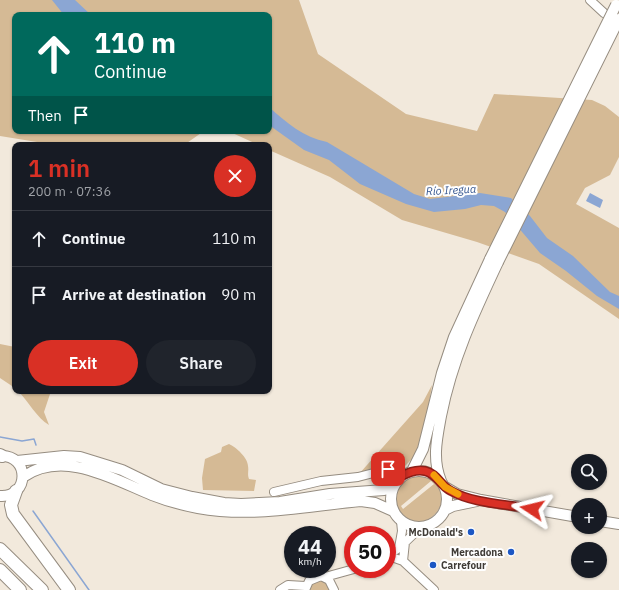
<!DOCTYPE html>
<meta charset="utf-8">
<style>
:root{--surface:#171b24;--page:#20242c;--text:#f1f3f6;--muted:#9ea1a6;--line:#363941;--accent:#d93025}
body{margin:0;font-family:"IBM Plex Sans",sans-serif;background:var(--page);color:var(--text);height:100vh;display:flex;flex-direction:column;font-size:15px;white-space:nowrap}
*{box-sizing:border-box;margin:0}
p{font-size:13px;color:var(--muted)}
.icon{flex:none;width:22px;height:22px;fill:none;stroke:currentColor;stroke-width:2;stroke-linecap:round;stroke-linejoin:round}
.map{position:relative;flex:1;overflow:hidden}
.details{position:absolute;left:12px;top:142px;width:260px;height:252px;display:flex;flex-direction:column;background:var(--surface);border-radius:8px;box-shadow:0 1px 3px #0004}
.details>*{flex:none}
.hud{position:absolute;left:12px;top:12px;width:260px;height:122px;border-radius:8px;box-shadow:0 1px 3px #0004;background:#00695c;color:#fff;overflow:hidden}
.buttons{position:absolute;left:571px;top:454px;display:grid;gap:8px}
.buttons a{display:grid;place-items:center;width:36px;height:36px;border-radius:50%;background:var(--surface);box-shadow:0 1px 3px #0004;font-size:20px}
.speed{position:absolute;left:284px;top:526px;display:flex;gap:8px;font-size:20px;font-weight:700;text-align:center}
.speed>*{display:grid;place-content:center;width:52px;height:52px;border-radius:50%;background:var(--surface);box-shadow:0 1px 3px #0004;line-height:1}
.speed small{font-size:10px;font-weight:400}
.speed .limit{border:6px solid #d22;background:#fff;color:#111}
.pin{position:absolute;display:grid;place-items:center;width:34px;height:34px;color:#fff;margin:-17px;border-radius:8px;box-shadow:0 2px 6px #0006}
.me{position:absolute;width:44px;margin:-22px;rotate:280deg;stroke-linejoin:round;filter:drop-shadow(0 0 3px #0008)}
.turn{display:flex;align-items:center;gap:14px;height:84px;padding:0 16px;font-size:18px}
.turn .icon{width:52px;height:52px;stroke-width:2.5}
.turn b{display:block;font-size:28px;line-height:34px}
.then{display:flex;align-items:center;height:38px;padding:0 16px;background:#0003;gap:8px;font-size:15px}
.round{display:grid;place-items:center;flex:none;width:42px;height:42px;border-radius:21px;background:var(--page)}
.headline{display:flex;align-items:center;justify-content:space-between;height:68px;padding:0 16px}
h1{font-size:24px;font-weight:600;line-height:30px;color:var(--accent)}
.cta{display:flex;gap:8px;margin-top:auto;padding:8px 16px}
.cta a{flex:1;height:46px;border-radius:24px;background:var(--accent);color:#fff;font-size:16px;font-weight:600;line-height:46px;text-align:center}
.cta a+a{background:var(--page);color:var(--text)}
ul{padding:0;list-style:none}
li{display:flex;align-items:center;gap:12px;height:56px;padding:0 16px;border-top:1px solid var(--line)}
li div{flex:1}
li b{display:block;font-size:15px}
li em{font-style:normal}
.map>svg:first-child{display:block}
.green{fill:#d5ba95;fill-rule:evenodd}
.water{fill:#8ba6d3}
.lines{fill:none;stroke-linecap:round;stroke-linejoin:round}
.stream{stroke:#8ba6d3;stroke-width:1.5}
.minor-casing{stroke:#968d81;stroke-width:10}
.major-casing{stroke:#968d81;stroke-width:12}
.highway-casing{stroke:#968d81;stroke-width:14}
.minor{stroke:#fff;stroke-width:8}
.major{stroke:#fff;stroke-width:10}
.highway{stroke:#fff;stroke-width:12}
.major-bridge-casing{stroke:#968d81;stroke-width:12;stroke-linecap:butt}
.major-bridge{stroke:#fff;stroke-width:10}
.route-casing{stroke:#8d1f18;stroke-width:10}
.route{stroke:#d93025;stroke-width:7}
.slow{stroke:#f59e0b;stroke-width:7}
.poi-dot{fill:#1c57c4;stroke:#fff;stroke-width:1.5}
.labels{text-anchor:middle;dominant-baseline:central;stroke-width:4;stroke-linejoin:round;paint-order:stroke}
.poi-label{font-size:10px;font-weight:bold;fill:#403c37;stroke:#fff;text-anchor:end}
.water-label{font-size:11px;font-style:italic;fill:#34558f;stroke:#fff}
</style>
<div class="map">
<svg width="619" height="590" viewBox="0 0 619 590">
<rect width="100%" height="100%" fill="#f2e9dc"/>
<path class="green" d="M0 0H299L318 54 406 114 477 131 494 94 592 100 605 106 619 117V157L610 175 585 188 576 204 619 228V319L539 264 477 242 402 220 330 177 269 150V145H259L228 131H269V15H15V131H204L184 145H37V142L0 136Z
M0 344 15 347V388L0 378Z
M432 385 425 427 420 442 414 457 396 475 393 472 359 474 423 402Z
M18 391H51L44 412 49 425C37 418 28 401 18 391Z
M229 444C236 447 248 458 248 466 249 472 247 473 249 479L256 480 254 491 203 490 202 478 205 459 221 452 222 447Z
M419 475C470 482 427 547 400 511 389 495 402 478 419 475ZM431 481 434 484 403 509 401 506Z
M323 579 332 590H308L311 583Z"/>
<path class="water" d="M52 0H75L91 15H64Z
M269 107C287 123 303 137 327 142L414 194 430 199 480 193 511 198 530 216 547 238 573 256 610 292 619 296V309L597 296 566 271 540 253 505 212 494 206 481 205 465 209 434 212 406 204 360 184 329 160 304 150 269 125Z
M590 193 603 200 600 208 586 201Z"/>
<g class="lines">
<path class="stream" d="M0 437 22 441 34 439 36 445
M33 511 89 590"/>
<defs>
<path id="minor" d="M590 0 604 13
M274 492 321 481 358 477 389 469 394 470 402 476
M399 548 402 531 401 521
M387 556 399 548 421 527
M389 556 403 561 405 542
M403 561 434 590
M325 577 354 569
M280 590 288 585 305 586
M305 590 309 581 321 576 329 580 334 590"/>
<path id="major" d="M0 456C30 454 30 498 0 496
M17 461 64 456 80 457 122 470 161 489 192 497 224 503 241 504 280 502 330 494 384 490 394 485
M391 499a28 28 0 1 1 56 0a28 28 0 1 1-56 0Z
M412 471 423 449 442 373 454 337 490 259
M23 477C63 449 113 479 152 495 167 501 182 505 198 508 253 518 306 506 361 501L375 503 393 511
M441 481C432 459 437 438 441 416 452 360 474 313 498 262
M445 487 457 494 481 500 578 517
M445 510 453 506 477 501
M600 521 619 524"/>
<path id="highway" d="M0 455 2 456
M16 491 11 505 13 514 69 590
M0 549 42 590
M0 570 20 590"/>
</defs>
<use href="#minor" class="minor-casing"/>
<use href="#major" class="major-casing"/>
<use href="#highway" class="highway-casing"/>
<use href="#minor" class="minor"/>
<use href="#major" class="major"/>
<use href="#highway" class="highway"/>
<defs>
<path id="major-bridge" d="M490 259 616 5
M498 262 619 19"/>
</defs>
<use href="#major-bridge" class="major-bridge-casing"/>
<use href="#major-bridge" class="major-bridge"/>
</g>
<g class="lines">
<defs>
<path id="route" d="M388 469 394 470 402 476C409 472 416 469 425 471 438 474 440 486 451 491 474 504 507 504 532 509"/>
</defs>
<use href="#route" class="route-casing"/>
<use href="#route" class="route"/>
<path class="slow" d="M434 475 445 487 458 494"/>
</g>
<g class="poi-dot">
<circle cx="471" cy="532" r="4"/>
<circle cx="511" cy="552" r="4"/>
<circle cx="433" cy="565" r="4"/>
</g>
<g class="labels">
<g class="poi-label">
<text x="463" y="532">McDonald's</text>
<text x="503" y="552">Mercadona</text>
<text x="441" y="565" text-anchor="start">Carrefour</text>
</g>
<g class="water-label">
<text transform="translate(451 190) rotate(-3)">Río Iregua</text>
</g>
</g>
</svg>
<div class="buttons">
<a><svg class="icon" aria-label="search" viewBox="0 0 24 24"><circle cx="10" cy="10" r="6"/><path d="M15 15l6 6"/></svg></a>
<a>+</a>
<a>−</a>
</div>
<div class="speed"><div>44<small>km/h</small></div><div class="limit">50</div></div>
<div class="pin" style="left:388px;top:469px;background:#d93025"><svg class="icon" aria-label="arrive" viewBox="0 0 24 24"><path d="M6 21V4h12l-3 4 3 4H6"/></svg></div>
<svg class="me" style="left:532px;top:509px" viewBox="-20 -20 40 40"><path d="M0-17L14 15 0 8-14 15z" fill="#d93025" stroke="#fff" stroke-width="4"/></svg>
<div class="hud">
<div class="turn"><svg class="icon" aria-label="ahead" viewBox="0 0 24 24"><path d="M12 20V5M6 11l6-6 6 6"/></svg><div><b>110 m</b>Continue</div></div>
<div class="then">Then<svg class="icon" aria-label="arrive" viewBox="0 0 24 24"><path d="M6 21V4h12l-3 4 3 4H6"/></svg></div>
</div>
<section class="details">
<div class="headline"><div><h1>1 min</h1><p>200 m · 07:36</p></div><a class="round" style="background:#d93025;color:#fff"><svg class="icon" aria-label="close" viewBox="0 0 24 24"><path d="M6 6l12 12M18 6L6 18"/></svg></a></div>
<ul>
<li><svg class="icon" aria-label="ahead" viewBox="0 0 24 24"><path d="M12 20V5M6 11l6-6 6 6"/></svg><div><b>Continue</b></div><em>110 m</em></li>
<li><svg class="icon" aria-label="arrive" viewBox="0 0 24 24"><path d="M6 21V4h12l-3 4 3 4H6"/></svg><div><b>Arrive at destination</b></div><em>90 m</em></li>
</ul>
<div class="cta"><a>Exit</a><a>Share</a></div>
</section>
</div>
